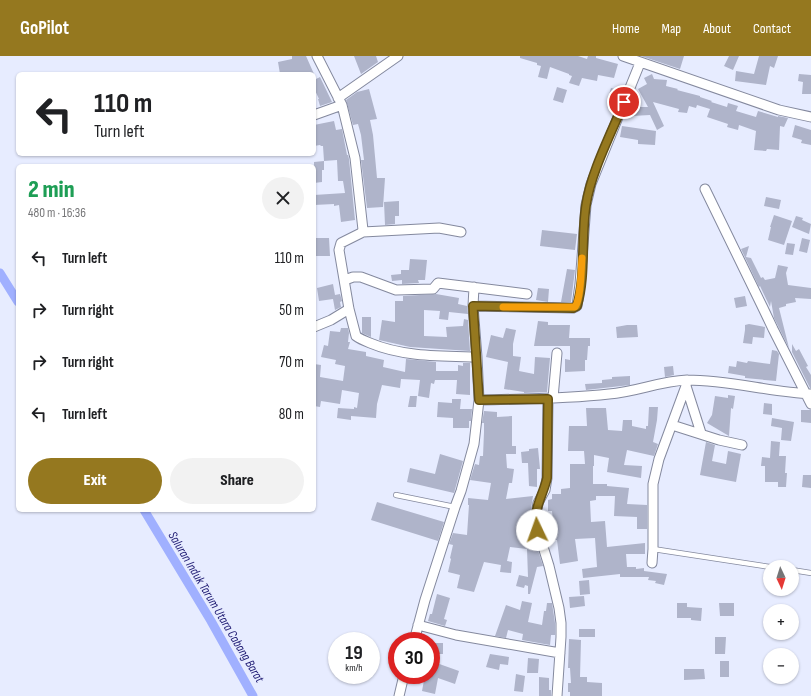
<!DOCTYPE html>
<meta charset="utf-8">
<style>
:root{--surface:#fff;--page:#f2f2f2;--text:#202124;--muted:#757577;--accent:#95781f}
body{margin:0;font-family:"Sofia Sans Condensed",sans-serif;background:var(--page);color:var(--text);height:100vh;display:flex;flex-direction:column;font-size:15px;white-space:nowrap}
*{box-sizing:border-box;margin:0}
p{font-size:13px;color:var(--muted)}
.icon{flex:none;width:22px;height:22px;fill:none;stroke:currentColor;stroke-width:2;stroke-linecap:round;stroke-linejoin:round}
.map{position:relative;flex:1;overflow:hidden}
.sheet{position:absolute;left:16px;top:108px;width:300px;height:348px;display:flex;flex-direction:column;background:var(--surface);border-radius:6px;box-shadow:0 1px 3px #0004}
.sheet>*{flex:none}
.top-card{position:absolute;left:16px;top:16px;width:300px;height:84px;border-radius:6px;box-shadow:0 1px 3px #0004;background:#fff;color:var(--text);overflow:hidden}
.needle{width:26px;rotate:176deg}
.buttons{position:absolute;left:763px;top:504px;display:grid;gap:8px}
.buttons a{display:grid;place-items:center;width:36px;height:36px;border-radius:50%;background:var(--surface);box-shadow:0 1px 3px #0004;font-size:20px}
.speed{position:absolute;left:328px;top:576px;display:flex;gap:8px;font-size:20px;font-weight:700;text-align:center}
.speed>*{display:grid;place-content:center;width:52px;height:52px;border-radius:50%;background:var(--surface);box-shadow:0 1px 3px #0004;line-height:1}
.speed small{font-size:10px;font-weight:400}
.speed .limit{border:6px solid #d22;background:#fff;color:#111}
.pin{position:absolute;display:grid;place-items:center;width:34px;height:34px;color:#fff;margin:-17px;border:2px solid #fff;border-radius:50%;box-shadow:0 1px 4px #0007}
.me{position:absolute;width:44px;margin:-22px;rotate:357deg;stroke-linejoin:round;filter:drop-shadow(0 0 3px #0008)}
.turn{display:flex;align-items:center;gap:14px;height:84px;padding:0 12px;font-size:18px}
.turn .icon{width:52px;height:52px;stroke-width:2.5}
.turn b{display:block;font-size:28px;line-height:34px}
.round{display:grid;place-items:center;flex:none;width:42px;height:42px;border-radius:21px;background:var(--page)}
.head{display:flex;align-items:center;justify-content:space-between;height:68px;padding:0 12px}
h1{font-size:24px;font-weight:800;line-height:30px;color:#1e9e55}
.cta{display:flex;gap:8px;margin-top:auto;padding:8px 12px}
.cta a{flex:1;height:46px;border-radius:24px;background:var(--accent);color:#fff;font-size:16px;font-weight:800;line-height:46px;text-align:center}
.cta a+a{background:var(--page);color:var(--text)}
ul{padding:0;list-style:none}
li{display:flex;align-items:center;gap:12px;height:52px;padding:0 12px}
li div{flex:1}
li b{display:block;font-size:15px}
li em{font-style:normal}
header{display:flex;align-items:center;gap:24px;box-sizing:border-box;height:56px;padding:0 20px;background:var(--accent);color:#fff}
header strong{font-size:19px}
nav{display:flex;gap:22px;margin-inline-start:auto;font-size:14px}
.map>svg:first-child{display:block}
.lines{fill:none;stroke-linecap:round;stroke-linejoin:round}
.canal{stroke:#a0b0ff;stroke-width:9}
.building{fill:#afb4ca}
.lane-casing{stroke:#84899e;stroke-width:6}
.street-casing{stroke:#84899e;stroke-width:11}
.lane{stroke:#fff;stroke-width:4.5}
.street{stroke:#fff;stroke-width:9}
.route-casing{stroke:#614e14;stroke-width:10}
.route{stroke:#95781f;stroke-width:7}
.slow{stroke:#f59e0b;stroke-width:7}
.labels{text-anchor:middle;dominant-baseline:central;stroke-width:3.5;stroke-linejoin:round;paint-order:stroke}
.water-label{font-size:13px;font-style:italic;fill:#1d1972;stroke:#e7ecff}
</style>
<header>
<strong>GoPilot</strong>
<nav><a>Home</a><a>Map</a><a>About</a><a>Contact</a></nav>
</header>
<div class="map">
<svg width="811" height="640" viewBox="0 0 811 640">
<rect width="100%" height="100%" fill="#e7ecff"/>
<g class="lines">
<path class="canal" d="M0 217 18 246
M144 454 211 565 253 640"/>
</g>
<path class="building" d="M292 0H306L314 18H280L278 6 292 3Z
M354 0H376L378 6 361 18Z
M520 0H578L587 3 588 0H596V2L618 8 614 22 598 19 597 25 582 22 579 30 569 27 572 20 569 19V18L550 11 547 23 538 21 541 10 537 9V7L520 2Z
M641 0H684L680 13Z
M729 0H739L733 14 724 10Z
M759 0H778L774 12 770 10 766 29 735 25 736 15 754 18Z
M652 18 654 23 667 24 666 30 678 33 677 34 700 40V41L712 45 711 46 727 51 728 47 738 50 736 55 756 61 758 55 778 61V60L788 62 784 71 780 70 779 94 767 93 766 95 754 94 756 75 739 69 738 74 727 71 728 68 707 61 710 53 697 49 696 52 689 50 687 57 678 56 679 53 653 46 664 70 657 74 650 59 632 60V51H648L638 33 647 28 644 22Z
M799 18 811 19V38H802L803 26 798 25Z
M320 21 332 46 320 50 318 43H319L314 32V24Z
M557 31 567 34 563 47 553 44Z
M611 32 622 35 618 45 608 42Z
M369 33 377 63 370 64 373 79 377 122H385L383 151 367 152 361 104H364L361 79 358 68 353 69 346 44 357 36Z
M334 65 336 74 342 73 347 99H348L349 103 355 164 341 166 339 149 334 150V148L314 149V139L345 137 343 125H338L337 104 324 105 323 90H321L320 89 314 90V69Z
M795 69 811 74V89L801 87 802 84 792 81Z
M622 70 656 75 655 89 638 88V84L620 81Z
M324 105V114H322V126L314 127V106Z
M766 141 781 144 779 153 764 150Z
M399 145V160H395V168L385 169 384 146Z
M774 159 792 165 784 189 768 184 771 171H770Z
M796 160 803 162 802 164 811 168 809 178 792 171Z
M542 174 577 178 575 194 540 190Z
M314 182H329L330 200H314Z
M802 182 810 184 807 197 799 195Z
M787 187 795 188 793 199 785 198Z
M749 190 746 201 751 202 761 222 763 221 765 224 775 222 778 209 788 211 786 217 788 229 811 232V243L795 242 796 246 786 248V250L779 252 789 292 774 262 771 245 770 251 760 230 759 231 741 193Z
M410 203 427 204 425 224H418L419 227 402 228V224L392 225 391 219 401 218V214H409Z
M567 213 575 214 571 246H561Z
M333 228 335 239 340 238 342 245 340 246 341 251 335 254 333 243 319 245 317 232Z
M538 232 549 233 548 246 536 244Z
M436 238 459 242 458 248 467 250 468 258 449 256 448 264 439 263 440 255 424 254V280L447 281 446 271 463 270 464 263 468 264 470 295 410 291 379 284 382 264 395 266V245H403V240Z
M745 240 747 250 736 252 734 242Z
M362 261H371V281L362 277Z
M538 265 548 266V269H570L569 282H590V290H588L587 304H585V315L565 316V303L570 304V290H534Z
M749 268 765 271 764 282 753 281 752 288 743 287 745 274V269Z
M627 269H637L638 281 617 282 616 271Z
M341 272H348L349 277 348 286H350L348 293 366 296V300L384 304 383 311 405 316 406 303 436 306V315H458V309L463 310V307H470V339L456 338 457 324H435L434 328 431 327 429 342 418 340 420 324 401 323 400 332 382 329 377 348 376 362 351 360V364L337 362 338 352 354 353V351L357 352 359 337 342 334 340 348 321 345 320 351 314 350V308L321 309 320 321 343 325 345 310 335 308 336 304 321 301 324 289 328 290 330 275 340 276Z
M506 272 516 274 513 288V300L521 301 519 315 534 318 535 301 550 302 547 336 524 337V336L504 333 508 306 486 301 491 279 503 282Z
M792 288 796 295 799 293 808 310 806 311 811 319V332H810L792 296Z
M772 294 777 295 779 298 776 325 745 322V320L728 317 729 310 736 311 737 305 747 307 748 305 770 308Z
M673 310 674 319 665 321 664 311Z
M630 320V329L586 334 585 328 602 327V324L612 323V321Z
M728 339 735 340 733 353 731 352 729 380 707 367 712 359 715 340 728 342Z
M410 340H417L416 351H408Z
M452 343H461L460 353H472L471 365H469V372H453V362L437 361 438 346 452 347Z
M764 347 772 348V359L763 358Z
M649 351H658L657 364 653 386 658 388 654 400 627 394 624 409 642 410 641 422 607 416 609 402 594 399V410H593V428H607V430L629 432 627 448 647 449V473H637V461L614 460 615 440H596V444L590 445 591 466 605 465 607 491 645 487V498H626L627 511H636V513L644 512V515L667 518 664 529 655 527 656 525 648 524 649 521H620V518L583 522 582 513 597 511 595 482 575 483 578 505 560 508 557 484H555L552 455H548V444L552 443V438H561V433L570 432V408H585L584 395H568L569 370H587L586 352H606L608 374 622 375 623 364H632V370L646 373V370H648Z
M801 354H811V367L801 366Z
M484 355 497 356V361L512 360V390H516V398H506L507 412 514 413 512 427H509L506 443 533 440 529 466 543 510 537 511 530 538H528V530L525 529 524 532 516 530 519 519 528 521 527 493 510 491 507 505 512 506 511 517 500 516 501 509 484 506 474 536 457 532 460 519 448 516 451 503 450 502 453 489 449 488 453 477 467 479 469 449H468V442L488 444 491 427 470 424 475 408 479 409 480 400H483L484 376V367H482Z
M772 362 794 366 791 385 781 384 782 372 771 370Z
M771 385 780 386 779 400H786L785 417H787L786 431H778V426H765V410H761L762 401 770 402Z
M706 386 715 389 712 405 726 408 728 395 741 398 736 426 700 419Z
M538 392 540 413H537V431L529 430 528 407H522L521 396 529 395V393Z
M440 398 463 405 454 437 407 426 410 412 435 418Z
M803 419H811V432L802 431Z
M377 446 444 466 438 485 371 464Z
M589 524 590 538 580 539 579 525Z
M437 538 450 542 444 563 447 564 445 570 428 565 430 558H432Z
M584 540 585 550 570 552 569 541Z
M522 545 532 547 528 566 542 569 544 555H546L547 547H552L555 567V579H551L550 589 522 584 523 578 508 574 506 582 495 580 506 549 520 554Z
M677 547H687V551L702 552 701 565 691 564V562H677Z
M719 547H734V560H720Z
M579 573H595V581H579Z
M715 581H726L725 598H715Z
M569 583 581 584 580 621H587V626L602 627V640H570V636H568V627H571L570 612H568Z
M434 587H443V598H434Z
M490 598 509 601 508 609 500 608 499 614 486 611Z
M528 602 539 603 538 617H527Z
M431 605 459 615 455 628 438 622 435 638 422 635 425 619H431Z
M720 605H729V621H720Z
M684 613H704L705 623 684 624Z
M516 618 525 620 523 636 514 635Z
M539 621 549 622V634H551V640H539Z"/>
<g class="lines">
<defs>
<path id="lane" d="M396 439 455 451
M653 493 770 511
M792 514 811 517"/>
<path id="street" d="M317 0 342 49 355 102 363 174 361 177 341 187 339 194 349 253 356 280C360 283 365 285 370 287 403 301 441 300 477 301L479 344 474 388 461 435 455 451 425 544 414 585
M623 0 779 54 811 61
M338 42 398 0
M314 59 342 49
M705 133 763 252 773 273 811 348
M363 176 439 172 461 176
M345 224 353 221H361L396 234 433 233 438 227 527 238
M473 250 474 231
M314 271 331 264 349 253
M477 301 473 250 573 252 577 250 580 228 586 149 591 128 640 7
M686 330 701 377
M553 342 557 297
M548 343 547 422 545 434 538 447 535 465 549 510 559 552 561 567V581L557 640
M479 344C522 343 566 343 609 338 636 336 660 325 687 324 729 324 770 336 811 338
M672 369 719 384 742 389
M652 507 653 493V428L659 403 686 330 687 324
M418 569 456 579 560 597
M399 640 404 619"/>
</defs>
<use href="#lane" class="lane-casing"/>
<use href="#street" class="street-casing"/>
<use href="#lane" class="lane"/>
<use href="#street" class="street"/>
</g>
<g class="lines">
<defs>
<path id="route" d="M537 474C532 454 543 440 547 422L548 343 479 344 473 250 573 252 577 250C586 220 581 180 586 149 591 116 611 78 624 46"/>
</defs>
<use href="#route" class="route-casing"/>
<use href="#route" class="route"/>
<path class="slow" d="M503 251H575C581 243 581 213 582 202"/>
</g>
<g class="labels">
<g class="water-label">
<text transform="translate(216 551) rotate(59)">Saluran Induk Tarum Utara Cabang Barat</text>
</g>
</g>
</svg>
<div class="buttons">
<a><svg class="needle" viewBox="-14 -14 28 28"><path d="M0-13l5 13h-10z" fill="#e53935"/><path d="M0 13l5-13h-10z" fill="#757577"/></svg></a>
<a>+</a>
<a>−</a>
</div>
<div class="speed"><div>19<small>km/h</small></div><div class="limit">30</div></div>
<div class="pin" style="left:624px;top:46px;background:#d93025"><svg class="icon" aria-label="arrive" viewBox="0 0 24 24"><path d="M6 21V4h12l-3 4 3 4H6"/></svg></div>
<svg class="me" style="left:537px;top:474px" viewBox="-20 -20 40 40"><circle r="19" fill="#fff"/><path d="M0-13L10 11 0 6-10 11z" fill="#95781f"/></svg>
<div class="top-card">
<div class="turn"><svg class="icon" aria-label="left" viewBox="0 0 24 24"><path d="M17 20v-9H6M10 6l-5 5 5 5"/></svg><div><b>110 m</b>Turn left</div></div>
</div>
<section class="sheet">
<div class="head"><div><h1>2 min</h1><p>480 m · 16:36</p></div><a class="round"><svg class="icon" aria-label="close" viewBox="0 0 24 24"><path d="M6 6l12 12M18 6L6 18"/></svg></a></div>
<ul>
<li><svg class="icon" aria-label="left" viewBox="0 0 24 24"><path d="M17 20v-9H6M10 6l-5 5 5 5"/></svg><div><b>Turn left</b></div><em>110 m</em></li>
<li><svg class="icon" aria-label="right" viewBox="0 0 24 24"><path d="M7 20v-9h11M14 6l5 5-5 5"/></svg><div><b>Turn right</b></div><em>50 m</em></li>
<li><svg class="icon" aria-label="right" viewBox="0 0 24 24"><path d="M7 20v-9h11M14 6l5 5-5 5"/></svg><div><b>Turn right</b></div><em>70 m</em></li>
<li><svg class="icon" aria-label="left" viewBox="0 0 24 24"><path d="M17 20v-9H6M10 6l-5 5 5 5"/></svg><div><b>Turn left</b></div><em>80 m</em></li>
</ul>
<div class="cta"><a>Exit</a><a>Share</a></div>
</section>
</div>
